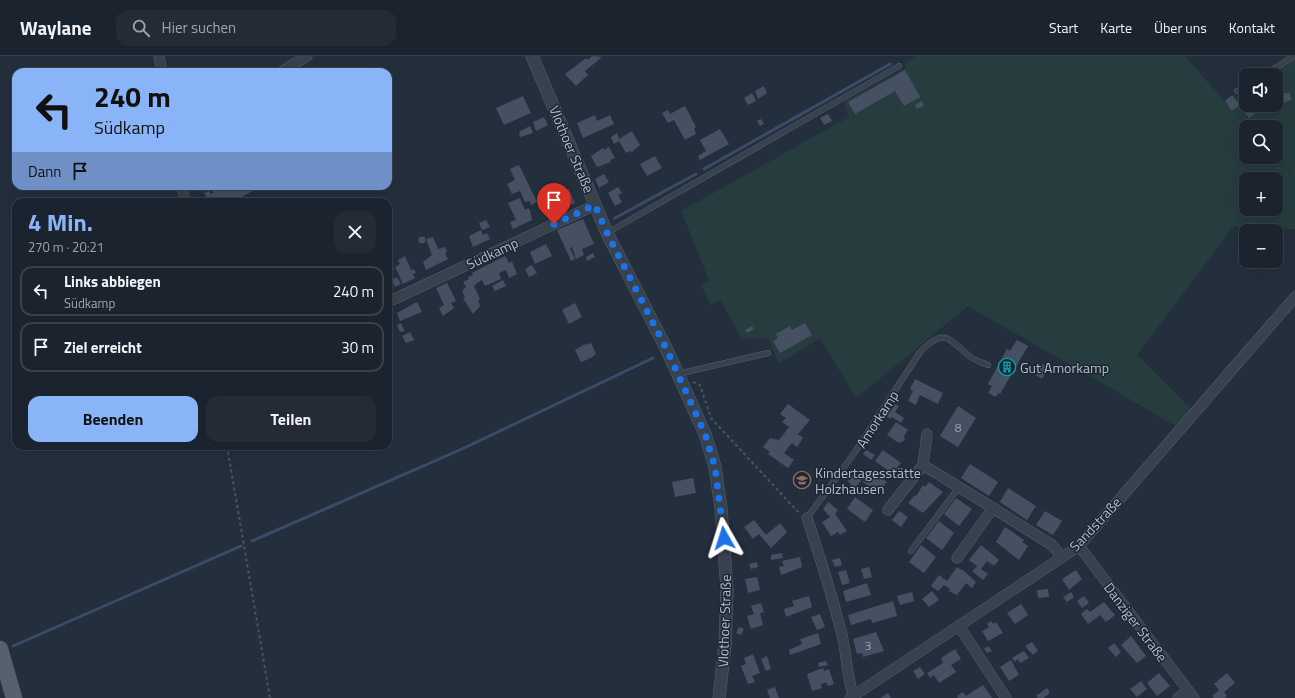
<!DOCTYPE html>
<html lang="de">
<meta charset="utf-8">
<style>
:root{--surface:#1b232e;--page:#242b36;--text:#f1f3f6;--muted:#a0a4aa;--line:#39404a;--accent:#8ab4f8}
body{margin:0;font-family:"Titillium Web",sans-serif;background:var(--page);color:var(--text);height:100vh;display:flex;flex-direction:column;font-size:15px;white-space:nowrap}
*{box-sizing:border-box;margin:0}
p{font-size:13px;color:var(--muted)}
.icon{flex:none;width:22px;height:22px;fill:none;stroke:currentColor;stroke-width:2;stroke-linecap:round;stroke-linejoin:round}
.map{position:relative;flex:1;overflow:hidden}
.details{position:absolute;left:12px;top:142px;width:380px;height:252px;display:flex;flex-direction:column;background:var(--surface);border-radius:12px;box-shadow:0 4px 16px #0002,0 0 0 1px var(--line)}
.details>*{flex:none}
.banner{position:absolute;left:12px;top:12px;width:380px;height:122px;border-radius:12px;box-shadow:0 4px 16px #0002,0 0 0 1px var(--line);background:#8ab4f8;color:#111;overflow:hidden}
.controls{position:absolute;left:1239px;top:12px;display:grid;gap:8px}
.controls a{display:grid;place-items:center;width:44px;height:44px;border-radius:8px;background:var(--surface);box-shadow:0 4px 16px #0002,0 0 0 1px var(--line);font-size:20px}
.pin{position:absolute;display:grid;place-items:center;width:34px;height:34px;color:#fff;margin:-41px -17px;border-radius:50% 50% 50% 0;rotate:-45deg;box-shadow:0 0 4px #0007}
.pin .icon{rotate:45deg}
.me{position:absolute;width:44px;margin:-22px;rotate:354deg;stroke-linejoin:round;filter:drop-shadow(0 0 3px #0008)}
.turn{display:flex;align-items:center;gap:14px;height:84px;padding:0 16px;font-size:18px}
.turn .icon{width:52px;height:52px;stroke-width:2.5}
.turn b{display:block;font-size:28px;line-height:34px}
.then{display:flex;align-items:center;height:38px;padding:0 16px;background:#0003;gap:8px;font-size:15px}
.round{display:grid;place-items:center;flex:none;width:42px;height:42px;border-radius:12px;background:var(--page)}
.head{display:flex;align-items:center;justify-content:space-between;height:68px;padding:0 16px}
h1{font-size:24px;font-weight:700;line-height:30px;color:var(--accent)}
.primary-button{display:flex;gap:8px;margin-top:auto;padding:8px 16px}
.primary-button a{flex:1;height:46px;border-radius:12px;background:var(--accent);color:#111;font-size:16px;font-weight:700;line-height:46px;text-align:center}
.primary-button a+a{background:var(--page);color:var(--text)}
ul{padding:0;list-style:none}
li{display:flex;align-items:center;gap:12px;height:50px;margin:0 8px 6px;padding:0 8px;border:2px solid var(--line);border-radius:12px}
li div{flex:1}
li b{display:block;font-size:15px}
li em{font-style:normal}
header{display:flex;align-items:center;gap:24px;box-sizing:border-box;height:56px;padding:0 20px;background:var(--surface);border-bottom:1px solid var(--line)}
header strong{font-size:19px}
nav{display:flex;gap:22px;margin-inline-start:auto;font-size:14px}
.search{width:280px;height:36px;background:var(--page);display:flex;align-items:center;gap:10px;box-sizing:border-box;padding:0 14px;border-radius:12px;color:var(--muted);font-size:15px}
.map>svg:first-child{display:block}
.green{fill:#263c3f;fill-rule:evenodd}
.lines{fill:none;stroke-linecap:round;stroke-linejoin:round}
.stream{stroke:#394c67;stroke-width:3}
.building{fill:#455162}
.service-casing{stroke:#565f6c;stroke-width:6}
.minor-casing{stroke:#565f6c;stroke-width:11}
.tertiary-casing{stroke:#565f6c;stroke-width:13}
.primary-casing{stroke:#414a57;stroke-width:17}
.path{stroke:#44595c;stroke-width:2;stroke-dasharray:3 3;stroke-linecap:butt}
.service{stroke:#38414e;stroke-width:5}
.minor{stroke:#38414e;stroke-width:10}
.tertiary{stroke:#38414e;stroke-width:12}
.primary{stroke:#56606e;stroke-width:16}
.route{stroke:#1a73e8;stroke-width:7;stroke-dasharray:0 12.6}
.labels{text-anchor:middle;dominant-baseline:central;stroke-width:3;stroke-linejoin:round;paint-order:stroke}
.number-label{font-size:12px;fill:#98a1af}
.street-label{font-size:14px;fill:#b4bcc9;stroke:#1d2633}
.poi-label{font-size:14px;fill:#b4bcc9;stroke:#1d2633;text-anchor:start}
</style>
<header>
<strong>Waylane</strong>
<div class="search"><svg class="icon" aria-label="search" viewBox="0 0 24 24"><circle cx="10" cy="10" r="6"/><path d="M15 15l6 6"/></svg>Hier suchen</div>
<nav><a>Start</a><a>Karte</a><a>Über uns</a><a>Kontakt</a></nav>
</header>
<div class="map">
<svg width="1295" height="642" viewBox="0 0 1295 642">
<rect width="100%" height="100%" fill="#242f3e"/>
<path class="green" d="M915 0H1185L1226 47 1246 34V49H1276V19H1268L1295 1V173L1233 171 1137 299 1191 353 1176 370 968 250 856 342 820 282 779 308 768 282H742L720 244 711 249 701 229 709 224 681 155 849 61 844 46 906 12 905 8ZM1246 71H1276V101H1246ZM1246 123H1276V153H1246Z"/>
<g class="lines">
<path class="stream" d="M704 113 890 8
M615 162 696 118
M252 485 462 393 653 302
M13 590 241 490"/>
</g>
<path class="building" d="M592 0 602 1 585 15 588 19 576 30 565 18 586 2 588 4Z
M905 14 920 41 904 50 895 35 855 58 848 46Z
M764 30 767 37 758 43 755 35Z
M1289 36 1292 44 1283 47 1280 39Z
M752 37 756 45 748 49 744 42Z
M1232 39 1239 48 1246 43V49H1267L1249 62 1240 49 1232 55 1225 45Z
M523 40 531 57 504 69 496 52Z
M922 45 924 49 917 53 915 49Z
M685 50 696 71 694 72 696 78 685 84 674 64 668 67 662 57 668 54 670 58Z
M828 58 832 65 824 69 820 62Z
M595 59 597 65 610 59 614 68 583 82 577 67Z
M544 61 548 69 536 75 533 66Z
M761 63 764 68 760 70 757 65Z
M530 70 533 77 520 81 519 76Z
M720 73 729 88 700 104 698 100 706 95 700 84Z
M632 75 640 89 632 96 630 95 626 97 619 85 614 88 611 81 617 77 619 83Z
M609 91 615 102 610 104 611 106 597 111 591 100 603 92 604 94Z
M655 100 662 112 647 120 640 108Z
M519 109 537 146 531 149 530 145 525 146 520 135 512 138 507 128 515 124 510 113Z
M604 118 609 126 599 132 595 123Z
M556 128 560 137 569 133 575 147 547 158 543 146 549 143 551 148 557 145 551 130Z
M209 130H261L233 146H197L206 141 204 137 209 135 211 138 213 137Z
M618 131 622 137 618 139 622 146 615 150 608 137Z
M520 142 525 154 528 152 530 154 532 164 513 173 510 166 516 164 508 147Z
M583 163 594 188 582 193 584 199 576 203 572 191 570 192 575 203 571 205 557 174Z
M486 164 490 171 482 174 479 167Z
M481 174 483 179 487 177 490 183 473 191 469 180Z
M418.5 184a3.5 3.5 0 1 1 7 0a3.5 3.5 0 1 1-7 0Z
M433 181 438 193 445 191 447 196 445 197 448 203 426 214 423 206 432 199 426 183Z
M546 188 552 200 535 208 530 196Z
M593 197 595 201 587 205 586 201Z
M405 200 411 214 414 213 416 217 413 218 415 222 403 228 395 211 400 208 398 204Z
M505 200 509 207 512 205 517 218 509 222 506 214 499 217 501 223 485 230 482 224 477 227 474 230 480 243 478 244 480 250 473 258 463 242 465 241 462 235 466 231 463 226 469 223 468 221 473 219 472 217Z
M392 209 394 214 389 216 388 211Z
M532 209 537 217 529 221 525 213Z
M397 221 401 228 395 231 392 223Z
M503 224 506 230 495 235 492 230Z
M447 227 456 245 451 247 454 252 443 260 439 252 444 249 436 232Z
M417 246 422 256 400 265 397 257Z
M575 247 582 261 569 268 562 254Z
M401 267 405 275 400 276 397 269Z
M805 267 812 279 780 297 773 285 778 282 776 278 790 270 792 274Z
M752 270 754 273 747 277 745 274Z
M410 276 414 284 406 287 402 280Z
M1017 284 1028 290 1000 338 998 337 996 341 988 337 992 330 988 328 1007 293 1010 295Z
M591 287 596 298 591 302 581 306 575 294 585 288V289Z
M1042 308 1048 312 1042 323 1036 319Z
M915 323 943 337 938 348 920 339 916 349 908 345 913 335 910 333Z
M788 348 810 364 798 378 803 382 797 391 792 387 784 397 794 404 788 412 768 398 770 396 763 391 770 382 779 384 789 371 782 366 786 362 780 358Z
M895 348 899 350 895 356 904 362 901 367 892 361 890 363 887 360Z
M958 350 976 362 958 391 940 380Z
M896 366 908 374 904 380 905 384 899 387 887 379Z
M866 394 875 399 871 404 863 398Z
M883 394 901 407 893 418 875 405Z
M970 408 998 426 989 440 961 422Z
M872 414 887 426 878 437 863 426Z
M854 417 862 423 856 431 858 433 853 440 846 435 851 428 848 425Z
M693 422 696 437 675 441 672 426Z
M929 426 943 436 923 457 908 447 915 439 916 440 923 429 925 431Z
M1008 432 1036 450 1027 464 1000 446Z
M855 441 873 454 865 466 847 453Z
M956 442 972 453 959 470 944 458Z
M828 446 838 454 835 458 847 475 840 479 838 476 831 480 822 466 830 461 823 453Z
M899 455 908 461 901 471 892 464Z
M1045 455 1062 465 1053 479 1036 469Z
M754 464 766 479 780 467 787 476 771 492 759 478 753 483 744 471Z
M939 465 954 477 942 494 926 482Z
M1005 471 1024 484 1022 486 1028 490 1019 504 996 486Z
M921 489 936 501 924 517 909 506Z
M981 489 999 504 994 510 987 505 981 513 988 518 983 524 972 515 977 510 969 504Z
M782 497 783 502 771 504V499Z
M800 501 802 511 781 519 779 511 784 510 782 505Z
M840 502 842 509 835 511 832 504Z
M757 506 758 511 751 513 749 508Z
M869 511 872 521 864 523 861 513Z
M957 511 961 514H963L976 526 972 532 966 527 957 539 949 535 950 533 944 529 938 535 931 530 939 519 947 525Z
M846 514 850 527 842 529 838 516Z
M1076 514 1082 523 1069 534 1062 523Z
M757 521 760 534 748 537 745 523Z
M867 527 871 539 846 546 843 535Z
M1048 533 1049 541 1038 542 1037 534Z
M932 535 939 544 929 551 922 543Z
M912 536 914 545 900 549 897 540Z
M1071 536 1074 541 1067 546 1063 541Z
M809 540 812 551 786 561 784 553 794 550 792 545Z
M1084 540 1089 547 1082 552 1077 545Z
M893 545 897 560 872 567 871 563 851 569 848 559Z
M1104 546 1115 559 1106 566 1100 559 1088 568 1081 558 1087 553 1090 556Z
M761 547 764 556 760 557 763 569 751 573 747 560 754 558 751 550Z
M1021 548 1028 559 1015 568 1007 557Z
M820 558 825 571 817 574 811 561Z
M991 565 993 568 996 566 1003 577 988 585 982 575 989 571 987 568Z
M739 571 744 573 741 579 736 577Z
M876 576 884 595 863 601 862 597 857 598 853 583Z
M818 577 821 588 790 599 789 594 802 588 800 583Z
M1131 580 1146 600 1137 607 1121 589Z
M1032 586 1038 595 1033 599 1025 590Z
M1114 587 1121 596 1116 601 1108 592Z
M988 590 992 595 987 597 984 593Z
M955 593 961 603 951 609 956 616 939 627 934 619 930 622 927 617 943 607 941 602Z
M1024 595 1029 602 1020 607 1018 603 1015 606 1012 602Z
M753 598 760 617 752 620 755 626 748 628 741 610 746 608 744 602Z
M767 600 771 613 766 615 761 603Z
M1011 604 1019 619 1009 625 1000 611Z
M826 605 828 609 819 611 818 607Z
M920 611 925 618 918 623 913 615Z
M823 612 824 615 829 613 834 628 828 630 826 626 821 628 822 632 812 635 807 618Z
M1159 617 1170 630 1157 640 1147 627Z
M1227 617 1235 627 1224 636 1227 640 1225 642H1214L1212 640 1219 634 1214 628Z
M1141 625 1147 633 1137 641 1130 633Z
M983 629 992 642H958L957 640 963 636 966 640Z
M775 631 779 642H770L767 634Z
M1047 632 1050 637 1043 642H1038L1036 640Z
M888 637 891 642H880Z"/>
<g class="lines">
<defs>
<path id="service" d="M1264 19 1294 0
M1237 35 1246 30
M607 177 899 10
M678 318 768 297
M807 462 855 396 920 296C944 272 947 281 968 299 973 304 981 306 988 309
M911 495 959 431"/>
<path id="minor" d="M159 0 162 16
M281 16 307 0
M182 130 185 146
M388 246 595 149
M923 409 927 378
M888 454 923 409 993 452
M807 462C820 501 832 539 842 579 847 600 847 622 854 642
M1079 490 1194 642
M957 502 993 452 1052 489 1062 501
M959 570 1006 642
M850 642 1079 490 1295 241
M1178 642 1188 635"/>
<path id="tertiary" d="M532 0 607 177 667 294 705 378 715 411 721 452 727 533 725 589 719 642"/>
<path id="primary" d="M0 593 14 642"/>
</defs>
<use href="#service" class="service-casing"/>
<use href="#minor" class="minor-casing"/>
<use href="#tertiary" class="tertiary-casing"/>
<use href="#primary" class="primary-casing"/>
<path class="path" d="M693 326 700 329 711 362 799 457
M227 390 270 642"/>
<use href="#service" class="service"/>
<use href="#minor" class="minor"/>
<use href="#tertiary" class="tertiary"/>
<use href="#primary" class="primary"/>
</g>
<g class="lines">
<path class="route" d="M554 168 595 149 607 177 667 294 705 378 715 411 724 482"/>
</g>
<defs>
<symbol id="building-ring" viewBox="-11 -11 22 22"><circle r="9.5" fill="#1d2633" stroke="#0f9aa8" stroke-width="1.5"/><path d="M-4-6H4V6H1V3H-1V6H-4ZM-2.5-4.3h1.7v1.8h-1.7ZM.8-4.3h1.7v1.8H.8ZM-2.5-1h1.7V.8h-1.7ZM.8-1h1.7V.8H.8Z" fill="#0f9aa8"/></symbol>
<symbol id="school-ring" viewBox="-11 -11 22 22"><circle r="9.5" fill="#1d2633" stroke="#8d6e63" stroke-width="1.5"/><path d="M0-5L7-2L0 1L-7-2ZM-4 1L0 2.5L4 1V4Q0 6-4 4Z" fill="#8d6e63"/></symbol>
</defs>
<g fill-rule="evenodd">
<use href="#building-ring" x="997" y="301" width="20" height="20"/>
<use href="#school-ring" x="792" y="414" width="20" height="20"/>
</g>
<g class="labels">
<g class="number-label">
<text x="958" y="371">8</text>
<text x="868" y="589">3</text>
</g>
<g class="street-label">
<text transform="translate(572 93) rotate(67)">Vlothoer Straße</text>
<text transform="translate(492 197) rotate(-25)">Südkamp</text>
<text transform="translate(877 363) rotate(-57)">Amorkamp</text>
<text transform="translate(1095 468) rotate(-47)">Sandstraße</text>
<text transform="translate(724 565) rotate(-88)">Vlothoer Straße</text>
<text transform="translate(1136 566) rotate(53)">Danziger Straße</text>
</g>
<g class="poi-label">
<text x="1020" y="311">Gut Amorkamp</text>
<text x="815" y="416">Kindertagesstätte<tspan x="815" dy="16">Holzhausen</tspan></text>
</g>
</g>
</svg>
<div class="controls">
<a><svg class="icon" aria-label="sound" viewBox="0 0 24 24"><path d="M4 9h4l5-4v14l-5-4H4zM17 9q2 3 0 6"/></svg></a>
<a><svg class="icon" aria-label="search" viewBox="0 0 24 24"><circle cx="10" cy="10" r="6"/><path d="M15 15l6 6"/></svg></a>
<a>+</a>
<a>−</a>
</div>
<div class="pin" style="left:554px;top:168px;background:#d93025"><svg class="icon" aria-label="arrive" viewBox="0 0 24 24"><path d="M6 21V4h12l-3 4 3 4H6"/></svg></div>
<svg class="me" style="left:724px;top:482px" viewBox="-20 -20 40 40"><path d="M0-17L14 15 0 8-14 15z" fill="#1a73e8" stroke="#fff" stroke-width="4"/></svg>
<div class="banner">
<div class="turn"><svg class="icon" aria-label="left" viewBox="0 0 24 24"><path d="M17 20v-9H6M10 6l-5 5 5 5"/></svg><div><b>240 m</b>Südkamp</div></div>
<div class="then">Dann<svg class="icon" aria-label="arrive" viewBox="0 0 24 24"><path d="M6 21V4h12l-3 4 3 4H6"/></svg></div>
</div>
<section class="details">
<div class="head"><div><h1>4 Min.</h1><p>270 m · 20:21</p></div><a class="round"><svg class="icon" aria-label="close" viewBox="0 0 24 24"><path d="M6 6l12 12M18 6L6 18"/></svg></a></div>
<ul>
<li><svg class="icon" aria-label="left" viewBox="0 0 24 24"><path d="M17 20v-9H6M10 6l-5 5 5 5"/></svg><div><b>Links abbiegen</b><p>Südkamp</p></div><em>240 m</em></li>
<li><svg class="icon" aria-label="arrive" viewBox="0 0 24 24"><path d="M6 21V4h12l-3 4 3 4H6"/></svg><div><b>Ziel erreicht</b></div><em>30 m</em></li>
</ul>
<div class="primary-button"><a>Beenden</a><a>Teilen</a></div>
</section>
</div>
